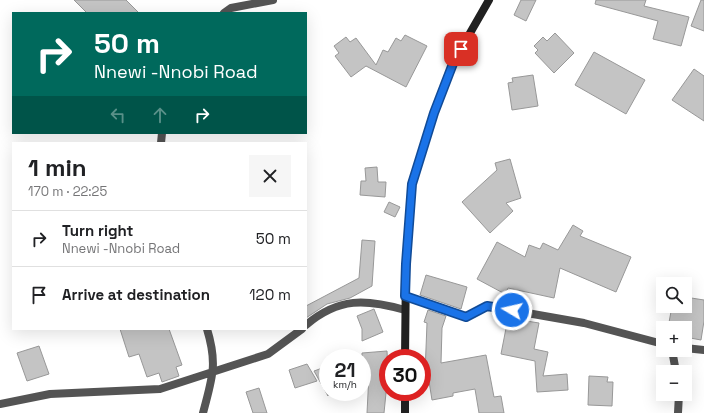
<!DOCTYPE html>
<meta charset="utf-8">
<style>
:root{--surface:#fff;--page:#f6f6f6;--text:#202124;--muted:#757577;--line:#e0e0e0}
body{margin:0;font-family:"Space Grotesk",sans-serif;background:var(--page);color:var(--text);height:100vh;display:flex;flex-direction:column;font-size:15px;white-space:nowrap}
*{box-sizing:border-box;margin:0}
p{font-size:13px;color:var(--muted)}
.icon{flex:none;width:22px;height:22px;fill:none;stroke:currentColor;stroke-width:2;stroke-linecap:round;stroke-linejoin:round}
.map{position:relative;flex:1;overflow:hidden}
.side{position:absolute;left:12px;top:142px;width:295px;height:188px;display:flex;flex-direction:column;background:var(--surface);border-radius:0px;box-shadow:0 4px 16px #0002}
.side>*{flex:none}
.top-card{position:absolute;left:12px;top:12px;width:295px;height:122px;border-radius:0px;box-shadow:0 4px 16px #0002;background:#00695c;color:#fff;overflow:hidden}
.tools{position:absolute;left:656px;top:277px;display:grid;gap:8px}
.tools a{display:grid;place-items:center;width:36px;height:36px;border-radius:0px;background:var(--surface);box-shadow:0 4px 16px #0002;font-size:20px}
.speed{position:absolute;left:319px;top:349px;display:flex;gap:8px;font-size:20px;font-weight:700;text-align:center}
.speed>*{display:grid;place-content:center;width:52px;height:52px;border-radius:50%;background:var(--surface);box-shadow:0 4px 16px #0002;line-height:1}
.speed small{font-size:10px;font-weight:400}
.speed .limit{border:6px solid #d22;background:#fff;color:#111}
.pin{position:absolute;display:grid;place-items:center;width:34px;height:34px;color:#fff;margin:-17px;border-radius:8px;box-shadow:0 2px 6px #0006}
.me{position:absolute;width:44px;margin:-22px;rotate:279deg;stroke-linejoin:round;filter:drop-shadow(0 0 3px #0008)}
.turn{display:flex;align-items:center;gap:14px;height:84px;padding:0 16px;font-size:18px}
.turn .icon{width:52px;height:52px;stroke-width:2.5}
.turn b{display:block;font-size:28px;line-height:34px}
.lanes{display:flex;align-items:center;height:38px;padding:0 16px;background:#0003;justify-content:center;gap:20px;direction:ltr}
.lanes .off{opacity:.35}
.round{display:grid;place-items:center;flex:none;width:42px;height:42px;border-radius:0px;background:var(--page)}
.headline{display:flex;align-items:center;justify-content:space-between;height:68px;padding:0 16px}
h1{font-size:24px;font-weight:800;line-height:30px}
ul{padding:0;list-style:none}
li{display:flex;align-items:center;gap:12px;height:56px;padding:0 16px;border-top:1px solid var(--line)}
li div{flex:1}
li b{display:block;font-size:15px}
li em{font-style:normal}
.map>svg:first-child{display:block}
.building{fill:#c4c4c4;stroke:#989898}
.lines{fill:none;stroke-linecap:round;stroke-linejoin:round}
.street{stroke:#545454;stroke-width:8}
.secondary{stroke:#212121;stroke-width:8}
.route-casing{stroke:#114b97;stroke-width:10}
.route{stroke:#1a73e8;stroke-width:7}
</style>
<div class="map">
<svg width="704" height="413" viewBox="0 0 704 413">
<rect width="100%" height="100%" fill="#fff"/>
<path class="building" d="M74 0H126L139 13H87Z
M521 0H536L526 21 514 15Z
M596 0H646L644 6 689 17 681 46 653 39 658 21 595 4Z
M701 0H704V31L691 26Z
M555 33 574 53 554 73 535 53 538 50 534 46 543 37 547 41Z
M405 35 427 46 406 87 366 66 351 77 335 56 339 53 334 46 346 37 350 42 356 38 376 65 383 50 388 52 396 38 401 41Z
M594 52 645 80 626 114 575 85Z
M694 69 704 76V121L672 100Z
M533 75 538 106 512 110 508 83 513 82 512 78Z
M510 159 521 198 506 203 513 211 490 233 462 202 497 170 495 163Z
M377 167 378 182H386L385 197 360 195 361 181H366L365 168Z
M389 202 400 207 395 217 384 212Z
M573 225 583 231 580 236 631 257 616 292 560 268 554 298 508 288 505 294 477 279 497 242 525 257 529 245 540 249 543 243 558 250Z
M362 240 375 241 372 286 350 298 327 304 306 318V306L359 278Z
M426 275 467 287 461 309 420 295Z
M685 297 704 300V321L701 340 685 337V328H668L672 306H685Z
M374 309 383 332 362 341V329L357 316Z
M428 310 446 316 442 328 441 363 486 355 494 397 501 396 504 413H479L475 389 453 393V396L432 400 428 375 425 374 427 323 424 322Z
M508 318 539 323 534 349 548 352 543 376 567 374 568 390 537 392 535 361 501 354Z
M120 329H169L182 365 176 367 179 376 162 382 159 373 147 377 139 354 129 357Z
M39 346 49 374 27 381 17 353Z
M387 351 388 373 384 413H367L369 374 362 378V353Z
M307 364 317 381 295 388 289 370Z
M328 366V396L314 371Z
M589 376 608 377 607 382H613L612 406 588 405Z
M259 388 267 413H253L246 392Z"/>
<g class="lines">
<path class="street" d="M224 13 231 8 273 0
M161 143 162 133
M405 296 466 317 487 306 584 323 663 344
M306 325C339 297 366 299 405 310
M685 348 704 350
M672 350 676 372
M0 404 50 394 160 389 268 354 302 329
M203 413C212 378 218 365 207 329
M678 413 679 394"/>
<path class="secondary" d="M405 358 406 264 412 184 434 113 454 61 489 0
M405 413V392"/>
</g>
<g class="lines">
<defs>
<path id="route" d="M461 49 454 61 434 113 412 184 406 264 405 296 466 317 487 306 512 310"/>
</defs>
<use href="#route" class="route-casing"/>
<use href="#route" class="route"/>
</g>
</svg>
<div class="tools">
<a><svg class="icon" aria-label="search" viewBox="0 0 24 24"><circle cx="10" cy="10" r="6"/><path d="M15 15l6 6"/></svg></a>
<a>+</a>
<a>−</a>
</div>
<div class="speed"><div>21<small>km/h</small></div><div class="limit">30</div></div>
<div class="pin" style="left:461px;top:49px;background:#d93025"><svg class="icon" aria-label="arrive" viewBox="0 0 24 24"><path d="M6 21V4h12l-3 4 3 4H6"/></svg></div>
<svg class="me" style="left:512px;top:310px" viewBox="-20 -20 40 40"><circle r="17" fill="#1a73e8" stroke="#fff" stroke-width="3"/><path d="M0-11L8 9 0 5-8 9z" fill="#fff"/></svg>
<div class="top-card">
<div class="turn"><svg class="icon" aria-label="right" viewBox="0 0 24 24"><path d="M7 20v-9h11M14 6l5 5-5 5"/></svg><div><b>50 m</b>Nnewi -Nnobi Road</div></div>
<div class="lanes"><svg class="icon off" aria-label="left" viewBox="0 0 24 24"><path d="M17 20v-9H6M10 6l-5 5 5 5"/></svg><svg class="icon off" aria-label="ahead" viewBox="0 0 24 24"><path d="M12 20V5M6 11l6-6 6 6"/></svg><svg class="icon" aria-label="right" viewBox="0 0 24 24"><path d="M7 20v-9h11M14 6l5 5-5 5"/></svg></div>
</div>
<section class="side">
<div class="headline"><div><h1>1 min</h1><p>170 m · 22:25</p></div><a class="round"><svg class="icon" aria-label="close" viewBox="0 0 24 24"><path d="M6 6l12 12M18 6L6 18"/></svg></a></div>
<ul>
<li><svg class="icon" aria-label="right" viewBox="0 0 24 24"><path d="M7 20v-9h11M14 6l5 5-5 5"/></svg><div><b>Turn right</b><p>Nnewi -Nnobi Road</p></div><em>50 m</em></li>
<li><svg class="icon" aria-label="arrive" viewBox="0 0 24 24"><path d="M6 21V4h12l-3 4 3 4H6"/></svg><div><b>Arrive at destination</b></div><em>120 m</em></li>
</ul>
</section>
</div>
